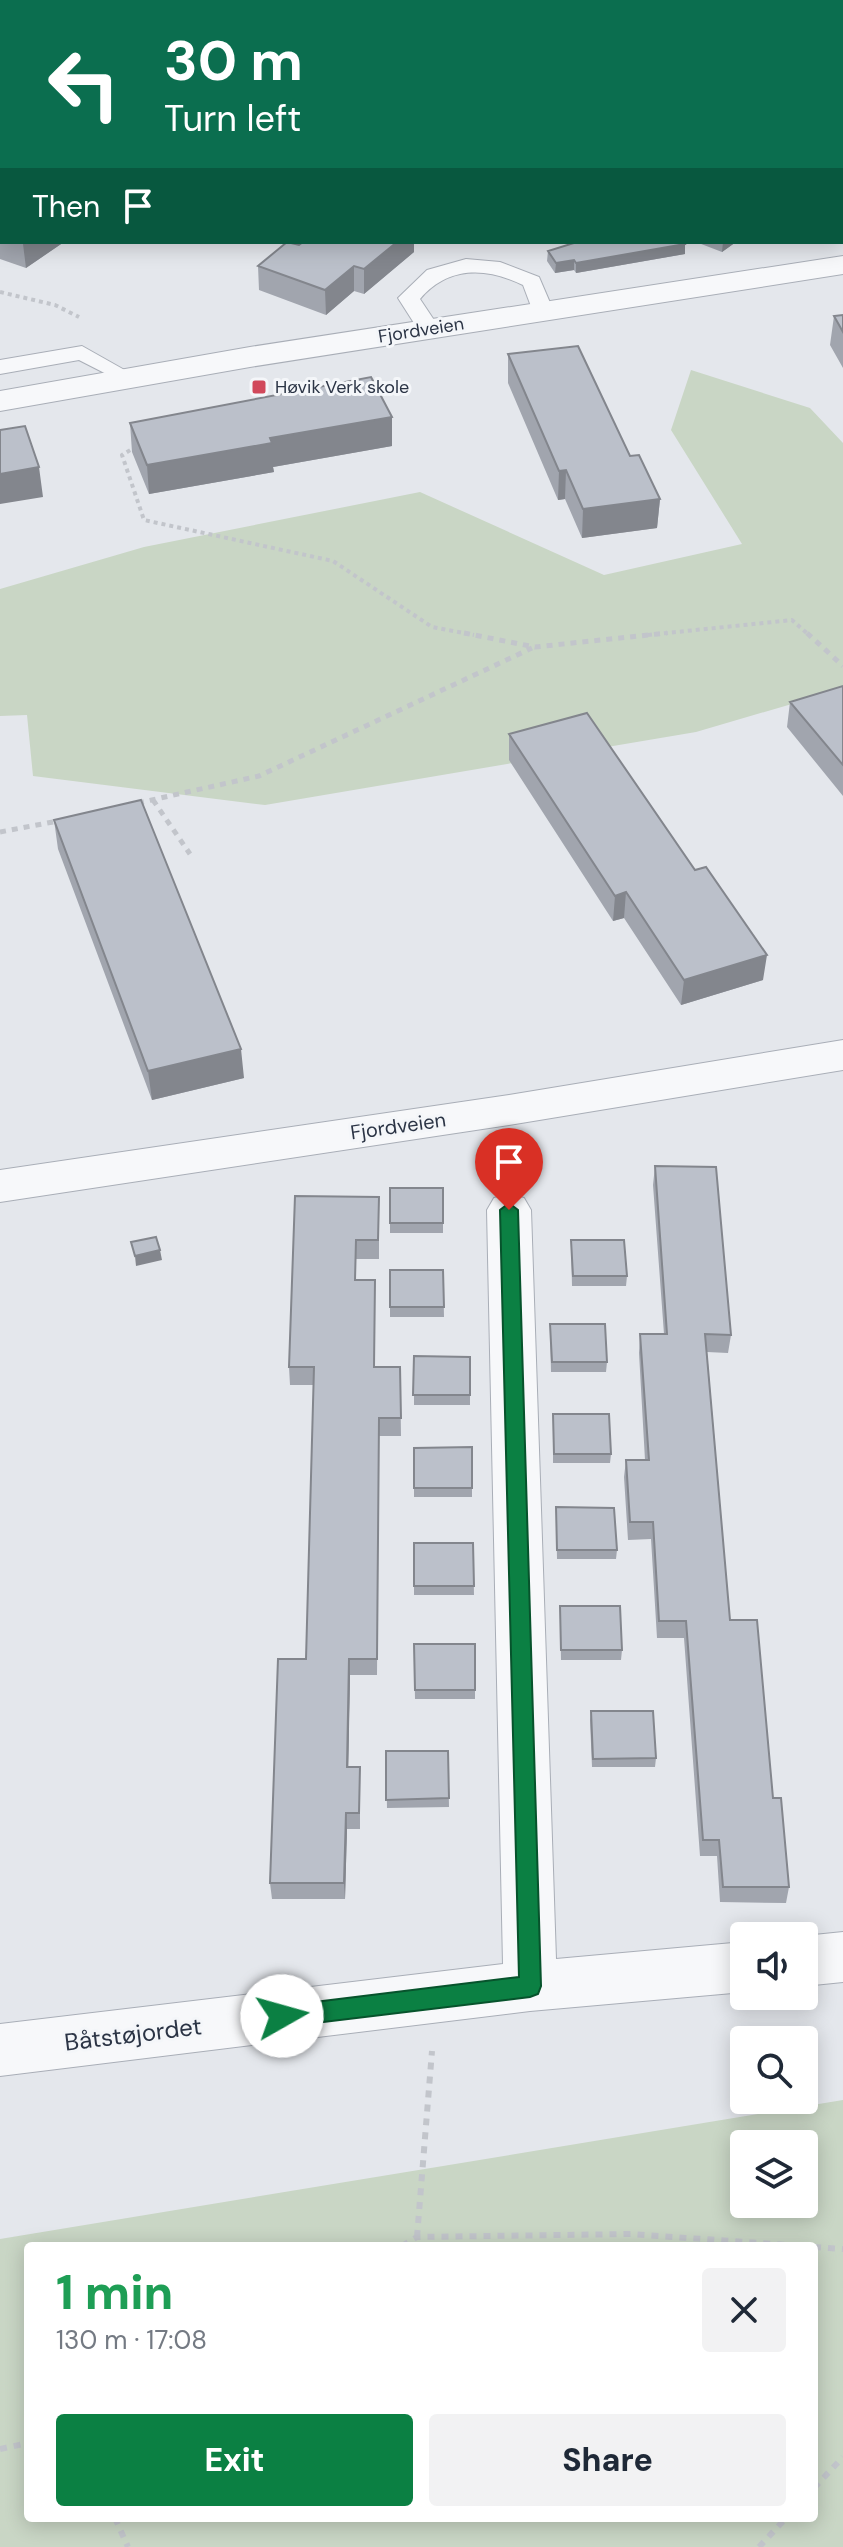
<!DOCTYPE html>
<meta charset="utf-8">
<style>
:root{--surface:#fff;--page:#f2f2f3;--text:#1f2937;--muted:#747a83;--accent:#0b8043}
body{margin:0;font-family:"DM Sans",sans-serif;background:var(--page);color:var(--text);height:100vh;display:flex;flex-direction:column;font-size:30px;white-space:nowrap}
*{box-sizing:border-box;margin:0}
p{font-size:26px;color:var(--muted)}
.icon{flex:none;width:44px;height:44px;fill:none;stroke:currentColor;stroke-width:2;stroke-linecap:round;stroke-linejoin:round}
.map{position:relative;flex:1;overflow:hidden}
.drawer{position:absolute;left:24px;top:2242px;width:794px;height:280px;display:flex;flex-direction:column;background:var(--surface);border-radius:8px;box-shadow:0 4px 20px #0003}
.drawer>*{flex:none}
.banner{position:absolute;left:0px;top:0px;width:844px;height:244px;box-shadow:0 4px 20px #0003;background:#0b6e4f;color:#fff;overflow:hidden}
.buttons{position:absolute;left:730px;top:1922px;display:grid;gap:16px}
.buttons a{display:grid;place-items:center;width:88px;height:88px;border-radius:8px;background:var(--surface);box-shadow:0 4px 20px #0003;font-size:40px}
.pin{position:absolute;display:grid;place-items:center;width:68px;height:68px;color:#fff;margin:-82px -34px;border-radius:50% 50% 50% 0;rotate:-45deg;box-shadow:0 0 8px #0007}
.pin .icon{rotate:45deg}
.me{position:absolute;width:88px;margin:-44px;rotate:83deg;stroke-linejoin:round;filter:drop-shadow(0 0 6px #0008)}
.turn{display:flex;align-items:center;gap:28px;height:168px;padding:0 32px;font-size:36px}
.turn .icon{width:104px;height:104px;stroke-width:2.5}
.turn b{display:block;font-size:56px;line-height:68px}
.then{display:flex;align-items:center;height:76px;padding:0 32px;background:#0003;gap:16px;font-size:30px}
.round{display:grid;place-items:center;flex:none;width:84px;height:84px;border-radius:8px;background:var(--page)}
.head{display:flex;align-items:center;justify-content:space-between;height:136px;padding:0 32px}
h1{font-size:48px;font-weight:800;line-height:60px;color:#1e9e55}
.primary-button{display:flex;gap:16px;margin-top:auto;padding:16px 32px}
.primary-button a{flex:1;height:92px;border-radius:8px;background:var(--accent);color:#fff;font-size:32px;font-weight:800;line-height:92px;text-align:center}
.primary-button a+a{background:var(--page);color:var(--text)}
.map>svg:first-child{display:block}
.green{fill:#c9d6c5;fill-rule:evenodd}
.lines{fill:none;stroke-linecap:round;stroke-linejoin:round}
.service-casing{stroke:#a9aeb7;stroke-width:2}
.minor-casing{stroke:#a9aeb7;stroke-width:2}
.path-far2{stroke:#c2c5cb;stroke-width:4;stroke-dasharray:4 4;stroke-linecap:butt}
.path-far1{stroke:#c2c5cb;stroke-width:5;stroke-dasharray:6 6;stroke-linecap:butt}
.path{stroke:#c2c5cb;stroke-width:6;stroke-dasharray:7 7;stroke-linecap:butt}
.service{fill:#f7f8fa;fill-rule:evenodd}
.minor{fill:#f7f8fa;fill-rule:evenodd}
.wall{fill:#a1a5ae}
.shaded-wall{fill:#83868d}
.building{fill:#bbc0ca;stroke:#83868d;stroke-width:2}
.route{fill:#0b8043;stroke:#07532c;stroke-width:2}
.poi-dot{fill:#d1495b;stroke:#f4f6f9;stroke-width:3}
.labels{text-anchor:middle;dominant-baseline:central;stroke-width:6;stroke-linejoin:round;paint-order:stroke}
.far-street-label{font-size:18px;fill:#2b3445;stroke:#f4f6f9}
.far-poi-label{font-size:18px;fill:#2b3445;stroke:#f4f6f9;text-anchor:start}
.street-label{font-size:20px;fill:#2b3445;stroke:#f4f6f9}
.near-street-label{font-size:24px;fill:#2b3445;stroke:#f4f6f9}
</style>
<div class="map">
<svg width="843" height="2547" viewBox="0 0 843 2547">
<rect width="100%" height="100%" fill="#e4e7ec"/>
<path class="green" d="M691 370 810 408 843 443V689L696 732 265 805 33 776 27 715 0 716V589L144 547 420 492 604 575 742 544 671 430Z
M843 2100V2547H0V2239ZM744 2144H804V2204H744ZM28 2246H814V2518H28Z"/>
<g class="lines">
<defs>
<path id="service" d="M466 259 500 262 539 277 554 312 551 317H535L523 285C486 267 448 266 420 299L440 329 437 334H421L398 298 427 270Z
M82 346 137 377 126 384 79 360 0 374V360Z"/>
<path id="minor" d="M180 0H210L178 2Z
M843 256V274L250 367 0 411V391L250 347Z
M843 1040V1070L509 1125 0 1202V1170L509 1095Z
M509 1194 524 1198 531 1210 556 1959 744 1942V1992L530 2011 0 2076V2024L503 1964 487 1210 494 1198Z
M843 1932V1982L804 1986V1936Z"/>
</defs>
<use href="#service" class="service-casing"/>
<use href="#minor" class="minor-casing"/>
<path class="path-far2" d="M729 2 738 0
M0 46 2 51
M0 292 55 305 79 317
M137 446 122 455 144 520 333 561 432 627 474 635
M648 635 792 620 809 635"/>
<path class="path-far1" d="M464 633 535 647 667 633
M807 633 843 666
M153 800 190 854
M138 803 259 776 532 648
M0 832 58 821"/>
<path class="path" d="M417 2237 432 2051
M402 2246 417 2237 631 2234 802 2246
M814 2247 843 2249
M0 2449 28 2443
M814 2488 843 2457
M115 2518 128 2547
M759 2547 786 2518"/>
<use href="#service" class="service"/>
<use href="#minor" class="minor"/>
</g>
<path class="wall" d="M361 0H424V2H363Z
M843 29V65H842Z
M2 162V242H64L26 268 0 259V163Z
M303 242H414V252L364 294 354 291 326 315 259 290 258 266Z
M696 242H736L722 252Z
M548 251 685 254 576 273 574 270 555 273 547 261Z
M843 315V368L830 345 834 316Z
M508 354 630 456 660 499 657 528 582 538 565 499 558 500 508 383Z
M130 423 392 446 273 467 274 472 149 494 132 452Z
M843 686V796L787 727 790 702Z
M509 734 763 980 681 1005 624 918 613 921 509 760Z
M54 820 244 1078 152 1100 58 849Z
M655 1166 731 1335 728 1353 707 1352 730 1620 773 1798 789 1887 786 1903 720 1902 717 1856H700L684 1638H657L651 1539 628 1540 624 1477 626 1460H645L639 1353 640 1334H664L653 1185Z
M390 1188H443V1233H390Z
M379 1197V1259H356V1280L375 1367H400L401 1436H379L377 1675H350L348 1767H360V1829H347L345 1899H272L270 1883 306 1659 314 1385H290L289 1367Z
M571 1240 627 1276 626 1286H572Z
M390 1270H443L444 1317H390Z
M550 1324 607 1362 606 1372H551Z
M414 1356 470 1357V1405H414Z
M553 1414 611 1454 610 1463H553Z
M472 1447V1497H414V1448Z
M556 1507 617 1550 616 1559H557Z
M414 1543H473L474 1595H414Z
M560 1606 622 1650 621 1660H561Z
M414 1644H475V1699H415Z
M591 1711 656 1758 655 1767H592L590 1720Z
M386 1751H448L449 1807 387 1808Z"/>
<path class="shaded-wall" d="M254 0H279L270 2H254Z
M375 0H424V2H375Z
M843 136V161L842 162V137Z
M26 242H64L26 268 23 244Z
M397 242H414V252L364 294V269Z
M723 242H736L722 252Z
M685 244V254L576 273V263Z
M574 260V270L555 273 556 263Z
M354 266V291L326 315 325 290Z
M392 417V446L273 467 274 472 149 494 147 465 270 438Z
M39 467 43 497 0 504V474Z
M566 470 565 499 558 500 559 471Z
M660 499 657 528 582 538 583 509Z
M626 892 624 918 613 921 615 896Z
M767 955 763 980 681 1005 684 980Z
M241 1049 244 1078 152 1100 148 1071Z
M160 1250 162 1260 136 1266 135 1256Z
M349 1659 350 1675 348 1783 347 1767Z
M346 1813 347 1829 345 1899 344 1883Z"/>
<path class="building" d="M24 0H88L89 2H26Z
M88 0H122L119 2H89Z
M233 0H238L240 2H223Z
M285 0H338L339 1 285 2H286Z
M842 100H843L842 137Z
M2 162V236L0 235V163Z
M287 242 299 245 303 242H397L364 269 354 266 325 290 258 266Z
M577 242H684L685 244 576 263 574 260 556 263 548 251Z
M843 315V332L834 316Z
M578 346 630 456 639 455 660 499 583 509 566 470 559 471 508 354Z
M371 377 392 417 270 438 272 443 147 465 130 423Z
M25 426 39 467 0 474V430Z
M843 686V765L790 702Z
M587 713 695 870 706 867 767 955 684 980 626 892 615 896 509 734Z
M141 800 241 1049 148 1071 54 820Z
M655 1166 716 1167 731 1335 705 1334 730 1620H757L773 1798H781L789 1887H723L719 1840H703L686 1621H659L653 1522H630L626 1460H649L640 1334H667Z
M390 1188H443V1223H390Z
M295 1196 379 1197 378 1240H356L355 1280H375L374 1367H400L401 1418H379L377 1659H349L347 1767H360L359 1813H346L344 1883H270L278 1659H306L314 1367H289Z
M156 1237 160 1250 135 1256 131 1242Z
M571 1240H624L627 1276H573Z
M390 1270H443L444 1307H390Z
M550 1324H605L607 1362H552Z
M414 1356 470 1357V1395H413Z
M553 1414H609L611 1454H554Z
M472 1447V1488H414V1448Z
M556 1507 614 1508 617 1550H557Z
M414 1543H473L474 1586H414Z
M560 1606H620L622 1650H561Z
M414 1644H475V1690H415Z
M591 1711H653L656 1758 593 1759Z
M386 1751H448L449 1798 386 1800Z"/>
<path class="route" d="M509 1203 518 1210 541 1986 538 1994 530 1997 282 2027 274 2024 271 2016 274 2009 282 2006 519 1977 500 1210Z"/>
<rect class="poi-dot" x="251" y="379" width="16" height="16" rx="4"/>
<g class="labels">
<g class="far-street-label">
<text transform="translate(421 330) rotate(-9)">Fjordveien</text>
</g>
<g class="far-poi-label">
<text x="275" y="387">Høvik Verk skole</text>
</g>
<g class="street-label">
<text transform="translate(398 1126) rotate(-8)">Fjordveien</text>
</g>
<g class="near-street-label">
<text transform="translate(133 2034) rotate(-7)">Båtstøjordet</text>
</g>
</g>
</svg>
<div class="buttons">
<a><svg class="icon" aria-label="sound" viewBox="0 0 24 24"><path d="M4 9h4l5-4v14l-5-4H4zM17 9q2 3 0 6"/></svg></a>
<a><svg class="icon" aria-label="search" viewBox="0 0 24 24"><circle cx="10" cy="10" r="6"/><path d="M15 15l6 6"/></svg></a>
<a><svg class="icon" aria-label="layers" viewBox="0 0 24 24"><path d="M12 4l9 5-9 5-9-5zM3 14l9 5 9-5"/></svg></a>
</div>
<div class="pin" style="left:509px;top:1210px;background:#d93025"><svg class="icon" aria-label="arrive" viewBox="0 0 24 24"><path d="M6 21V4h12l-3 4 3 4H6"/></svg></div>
<svg class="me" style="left:282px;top:2016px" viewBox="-20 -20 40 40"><circle r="19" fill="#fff"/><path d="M0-13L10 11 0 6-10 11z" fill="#0b8043"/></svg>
<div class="banner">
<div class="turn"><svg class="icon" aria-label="left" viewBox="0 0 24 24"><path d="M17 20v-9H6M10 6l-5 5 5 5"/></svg><div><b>30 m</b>Turn left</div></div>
<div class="then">Then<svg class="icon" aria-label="arrive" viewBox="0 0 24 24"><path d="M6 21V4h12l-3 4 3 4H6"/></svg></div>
</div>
<section class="drawer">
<div class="head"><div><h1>1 min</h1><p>130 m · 17:08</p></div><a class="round"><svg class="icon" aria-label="close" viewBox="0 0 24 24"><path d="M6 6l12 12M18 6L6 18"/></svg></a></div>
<div class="primary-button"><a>Exit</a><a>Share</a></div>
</section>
</div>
